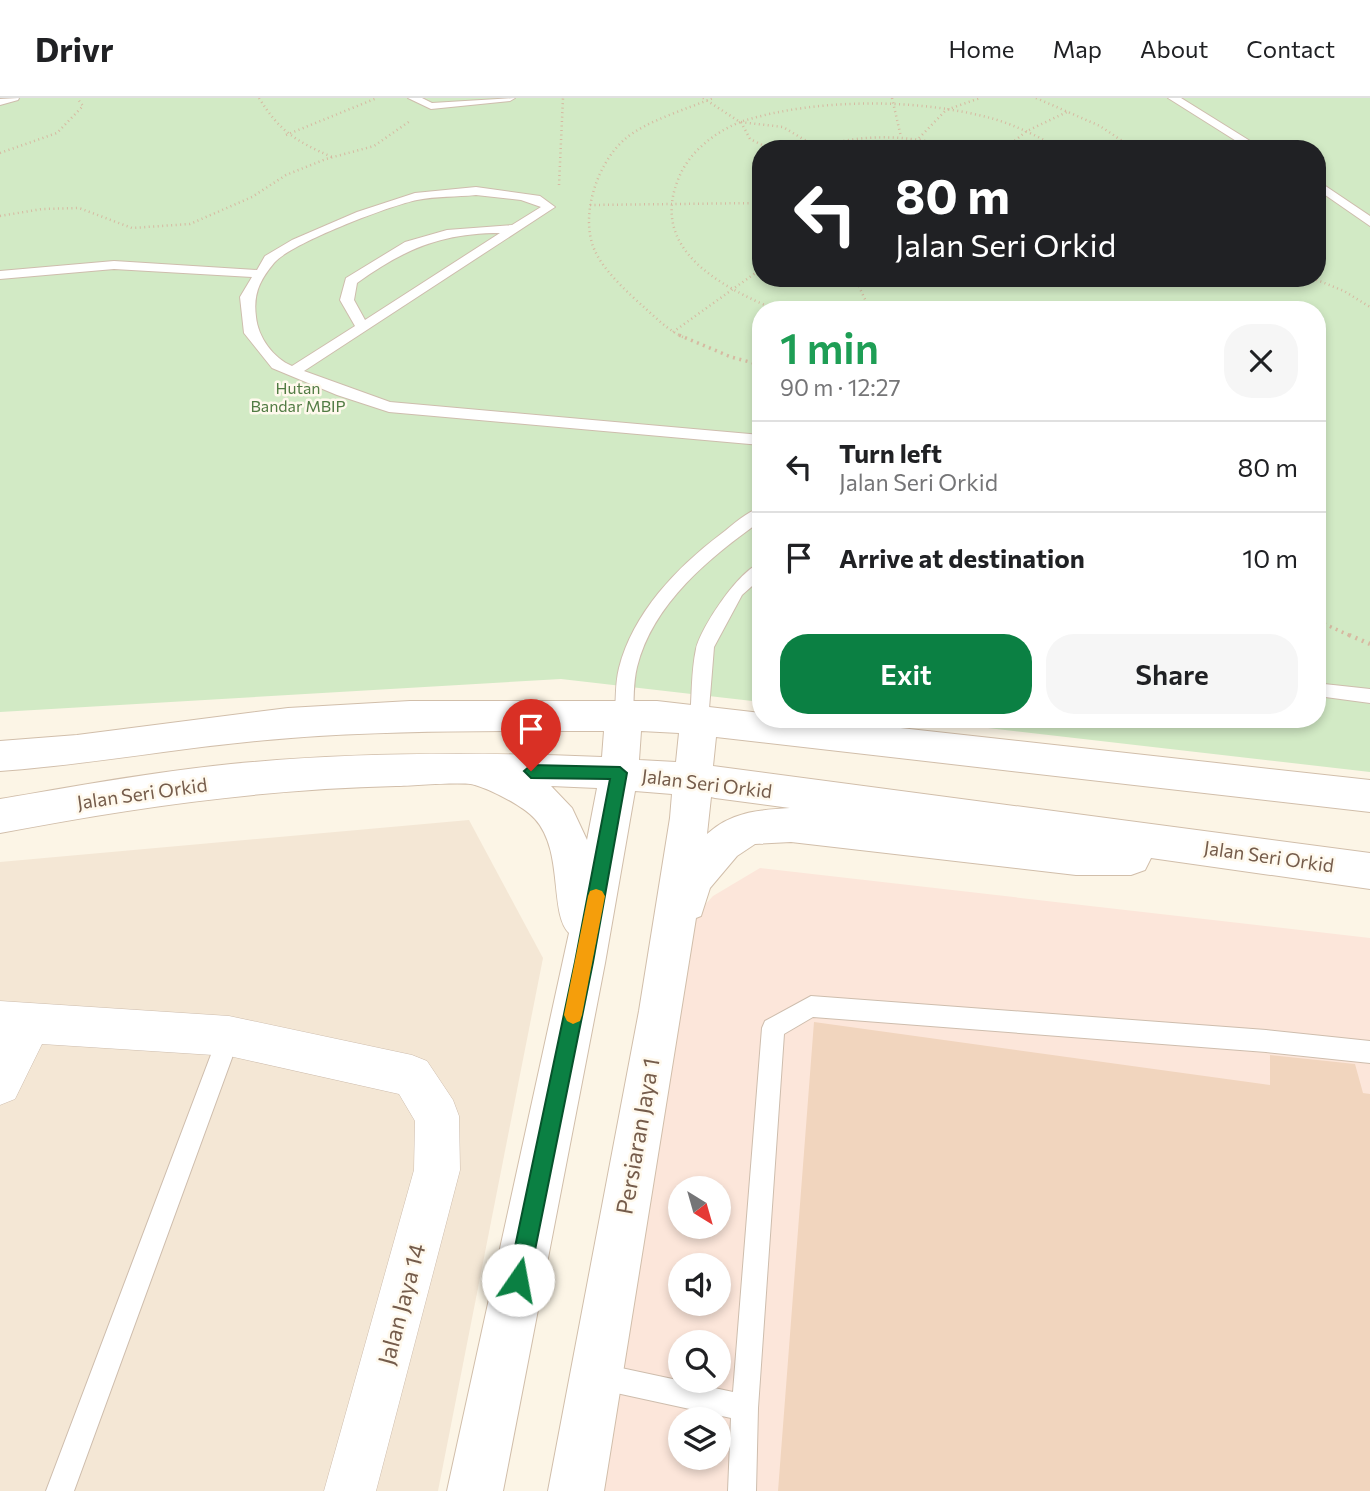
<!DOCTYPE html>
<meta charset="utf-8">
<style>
:root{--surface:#fff;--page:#f6f6f6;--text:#202124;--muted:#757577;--line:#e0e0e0;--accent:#0b8043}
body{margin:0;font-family:Commissioner,sans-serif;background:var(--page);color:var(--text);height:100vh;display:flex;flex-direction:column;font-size:26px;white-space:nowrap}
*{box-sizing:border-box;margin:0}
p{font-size:23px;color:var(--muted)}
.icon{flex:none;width:38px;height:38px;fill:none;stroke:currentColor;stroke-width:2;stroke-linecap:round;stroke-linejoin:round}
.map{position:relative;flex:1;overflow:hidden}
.panel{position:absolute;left:752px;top:203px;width:574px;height:427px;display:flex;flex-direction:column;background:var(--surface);border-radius:28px;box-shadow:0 4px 10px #0003}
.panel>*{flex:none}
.banner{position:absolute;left:752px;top:42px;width:574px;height:147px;border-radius:28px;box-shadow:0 4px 10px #0003;background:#202124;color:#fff;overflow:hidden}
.needle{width:46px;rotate:143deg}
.controls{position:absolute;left:668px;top:1078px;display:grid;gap:14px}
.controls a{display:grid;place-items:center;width:63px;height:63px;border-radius:50%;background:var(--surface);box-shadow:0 4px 10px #0003;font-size:35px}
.pin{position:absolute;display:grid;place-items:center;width:60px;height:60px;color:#fff;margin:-72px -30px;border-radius:50% 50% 50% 0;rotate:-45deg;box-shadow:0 0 7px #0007}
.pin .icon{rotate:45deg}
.me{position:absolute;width:77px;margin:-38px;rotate:12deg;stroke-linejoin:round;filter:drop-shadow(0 0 5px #0008)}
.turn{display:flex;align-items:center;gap:24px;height:147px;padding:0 28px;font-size:32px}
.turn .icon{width:91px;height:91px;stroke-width:2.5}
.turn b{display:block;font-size:49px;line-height:60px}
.round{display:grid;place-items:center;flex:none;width:74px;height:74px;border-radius:28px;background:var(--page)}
.overview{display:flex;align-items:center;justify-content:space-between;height:119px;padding:0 28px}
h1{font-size:42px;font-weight:600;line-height:52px;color:#1e9e55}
.button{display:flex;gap:14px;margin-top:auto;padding:14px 28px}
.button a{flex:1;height:80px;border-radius:28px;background:var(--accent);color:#fff;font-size:28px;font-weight:600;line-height:80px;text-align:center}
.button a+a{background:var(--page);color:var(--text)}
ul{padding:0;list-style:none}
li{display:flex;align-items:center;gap:21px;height:91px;padding:0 28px;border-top:2px solid var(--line)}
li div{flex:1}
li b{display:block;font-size:26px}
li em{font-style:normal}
header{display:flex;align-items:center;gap:42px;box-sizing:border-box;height:98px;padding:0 35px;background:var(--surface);border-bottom:2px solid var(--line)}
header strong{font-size:33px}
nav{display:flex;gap:38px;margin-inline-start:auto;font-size:24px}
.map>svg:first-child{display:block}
.residential{fill:#f4e7d5}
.commercial{fill:#fce6da;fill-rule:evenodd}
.green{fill:#d2eac5;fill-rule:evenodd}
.building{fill:#f1d5be}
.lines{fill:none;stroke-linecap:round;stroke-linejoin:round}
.lane-casing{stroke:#cebdad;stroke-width:2}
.street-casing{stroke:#cebdad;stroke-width:1}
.secondary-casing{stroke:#d1beaa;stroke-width:2}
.path-far2{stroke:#d6b9a1;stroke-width:2.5;stroke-dasharray:1 3.5;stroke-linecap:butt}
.path-far1{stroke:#d6b9a1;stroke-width:3.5;stroke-dasharray:2 4.5;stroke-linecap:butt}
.path{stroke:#d6b9a1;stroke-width:4.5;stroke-dasharray:2 5;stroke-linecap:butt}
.lane{fill:#fff;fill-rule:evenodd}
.street{fill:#fff;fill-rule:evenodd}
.secondary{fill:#fff;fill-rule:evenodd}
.route{fill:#0b8043;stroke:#07532c;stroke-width:2}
.slow{fill:#f59e0b}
.labels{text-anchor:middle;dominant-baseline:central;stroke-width:5;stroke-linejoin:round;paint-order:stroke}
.far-park-label{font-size:16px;fill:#517b43;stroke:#fff9ed}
.street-label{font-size:19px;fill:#755c4b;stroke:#fff9ed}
.near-street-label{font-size:23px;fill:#755c4b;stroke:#fff9ed}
</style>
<header>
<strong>Drivr</strong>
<nav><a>Home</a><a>Map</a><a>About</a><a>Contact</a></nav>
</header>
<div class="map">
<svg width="1370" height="1393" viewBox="0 0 1370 1393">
<rect width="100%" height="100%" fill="#fcf5e6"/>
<path class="residential" d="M469 722 543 860 438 1393H0V764Z"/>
<path class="commercial" d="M760 770 1370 840V1393H598L689 824 713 798ZM681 1090H719V1129H681ZM681 1167H719V1206H681ZM681 1244H719V1283H681ZM681 1321H719V1360H681Z"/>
<path class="green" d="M0 0H1370V674L910 621H1318V212H761V604L561 581 0 614ZM761 51H1318V180H761Z"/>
<path class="building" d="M814 924 1270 987V957L1355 966 1363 995 1370 996V1393H778Z"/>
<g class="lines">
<defs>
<path id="lane" d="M19 0 18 2 0 7V1Z
M408 0H422L432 5 515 0 510 3 431 11Z
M1168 0H1181L1263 51H1249Z
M1318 83 1370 118V128L1318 92Z
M476 89 540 98 555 109 304 273 390 304 761 337V347L389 314 337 297 272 270 244 235 240 199 252 179 114 171 0 181V173L114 163 257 172 265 158 292 142 357 114 415 95ZM476 97 521 102 541 109 512 127 447 132 405 144 346 180 340 202 355 228 292 268C273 260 258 239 256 219 253 197 259 183 274 165 291 145 389 108 417 102 436 98 457 99 476 97ZM500 135 365 222 354 202 357 185C404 151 442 135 500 135Z
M761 410V423C710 459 653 505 637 569 633 585 634 602 633 618L630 623 624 625 618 623 615 618C616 602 615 586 619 570 633 515 677 469 721 436 733 427 747 413 761 410Z
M761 465V480L742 497 714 549 708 623 705 628 699 630 693 628 690 623C692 600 691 574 696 551 701 529 739 472 761 465Z
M1324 586 1370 591V605L1318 598V588Z
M811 898 1266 932 1370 943V965L1266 954 813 919 784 936 758 1310 756 1393H728L731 1320 598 1291 589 1287 585 1278 589 1269 598 1265 733 1294 762 930 765 923Z
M229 927 237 930 240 938 74 1393H46L218 938 221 930Z"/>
<path id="street" d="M0 903 229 918 412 957 427 963 453 1002 459 1018 460 1072 376 1393H324L414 1072 415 1023 399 996 229 958 42 946 15 1001 0 1007Z"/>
<path id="secondary" d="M410 603H657L761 615V621H819L1370 682V714L716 639 713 668 1370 755V791L1151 760 1145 772 1131 777H1076L791 744 755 746 737 758 710 790 701 818 696 820 604 1393H548L639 913 670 720 672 696 635 693 605 865 503 1393H447L569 835C549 815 564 753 535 721 523 708 492 692 475 687 464 683 411 688 396 688 262 691 131 710 0 735V701C77 688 153 674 231 666 354 654 478 654 602 659L604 633C499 633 395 632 291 640 193 647 97 666 0 673V643L77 637 288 610ZM641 633 679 635 676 664 639 662ZM551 688 597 690 587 742 572 710ZM711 699 715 700 790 710C758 712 731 714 707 736Z"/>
</defs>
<use href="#lane" class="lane-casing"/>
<use href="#street" class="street-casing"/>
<use href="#secondary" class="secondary-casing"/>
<path class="path-far2" d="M259 0C280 34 296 43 332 59
M703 0 740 24 783 29 818 50
M892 0 901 39
M1036 0 1100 28 1134 51
M741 24 750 41 770 51
M286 37 377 0
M919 40 946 12 980 0
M813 51C863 34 911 37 962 51
M1004 51 1027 33 1069 13
M0 55 57 35 83 8 77 0
M559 87 563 0
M590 107 761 105
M0 118 42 111 79 110 132 130 190 126 252 99 286 77 326 61 374 48 410 23
M855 180 870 212
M886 180H942
M1312 180 1344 193 1370 209
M776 212C718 187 647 150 680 77 691 52 718 32 743 23 817 0 919 0 994 21 1018 28 1040 40 1062 51
M673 234 761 171
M683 239C668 232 657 221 645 210 629 196 604 173 595 153 579 119 597 65 625 41 646 23 687 11 713 0"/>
<path class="path-far1" d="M679 237 731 259 761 267
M1318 523 1353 539"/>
<path class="path" d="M1349 537 1370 546"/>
<use href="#lane" class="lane"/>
<use href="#street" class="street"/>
<use href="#secondary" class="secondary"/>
</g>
<path class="route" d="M531 667 620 669 627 675 593 864 529 1182 526 1189 518 1192 511 1189 508 1182 575 864 610 681 531 680 524 673Z"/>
<path class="slow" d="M596 791 602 793 605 798 582 917 580 923 573 926 567 923 564 917 588 798 590 793Z"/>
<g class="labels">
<g class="far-park-label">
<text x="298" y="289">Hutan<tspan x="298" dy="18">Bandar MBIP</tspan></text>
</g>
<g class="street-label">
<text transform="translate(707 685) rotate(7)">Jalan Seri Orkid</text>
<text transform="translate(142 695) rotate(-8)">Jalan Seri Orkid</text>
<text transform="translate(1269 758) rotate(8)">Jalan Seri Orkid</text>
</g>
<g class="near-street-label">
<text transform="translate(637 1038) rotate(-80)">Persiaran Jaya 1</text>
<text transform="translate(401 1206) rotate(-75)">Jalan Jaya 14</text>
</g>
</g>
</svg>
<div class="controls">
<a><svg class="needle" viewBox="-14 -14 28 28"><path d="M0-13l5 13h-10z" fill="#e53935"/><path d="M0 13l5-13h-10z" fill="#757577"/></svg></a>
<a><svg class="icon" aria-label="sound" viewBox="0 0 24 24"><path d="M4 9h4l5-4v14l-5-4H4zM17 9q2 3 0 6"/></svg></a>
<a><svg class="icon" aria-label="search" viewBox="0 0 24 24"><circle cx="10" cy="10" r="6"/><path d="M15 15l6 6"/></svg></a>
<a><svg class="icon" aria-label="layers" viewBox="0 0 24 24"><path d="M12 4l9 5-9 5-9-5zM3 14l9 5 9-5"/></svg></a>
</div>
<div class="pin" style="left:531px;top:673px;background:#d93025"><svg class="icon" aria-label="arrive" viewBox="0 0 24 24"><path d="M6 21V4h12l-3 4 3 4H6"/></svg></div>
<svg class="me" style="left:518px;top:1182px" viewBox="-20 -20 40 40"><circle r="19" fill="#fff"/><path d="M0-13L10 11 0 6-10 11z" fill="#0b8043"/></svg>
<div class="banner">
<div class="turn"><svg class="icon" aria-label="left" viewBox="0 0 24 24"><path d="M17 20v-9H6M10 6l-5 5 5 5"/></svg><div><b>80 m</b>Jalan Seri Orkid</div></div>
</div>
<section class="panel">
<div class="overview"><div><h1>1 min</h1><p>90 m · 12:27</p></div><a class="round"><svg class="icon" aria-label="close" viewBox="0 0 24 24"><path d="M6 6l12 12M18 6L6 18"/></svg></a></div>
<ul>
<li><svg class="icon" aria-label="left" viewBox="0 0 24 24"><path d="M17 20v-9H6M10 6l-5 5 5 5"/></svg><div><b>Turn left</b><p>Jalan Seri Orkid</p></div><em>80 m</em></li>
<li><svg class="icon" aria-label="arrive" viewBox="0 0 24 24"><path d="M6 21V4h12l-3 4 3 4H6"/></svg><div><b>Arrive at destination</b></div><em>10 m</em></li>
</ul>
<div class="button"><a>Exit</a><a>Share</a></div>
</section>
</div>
